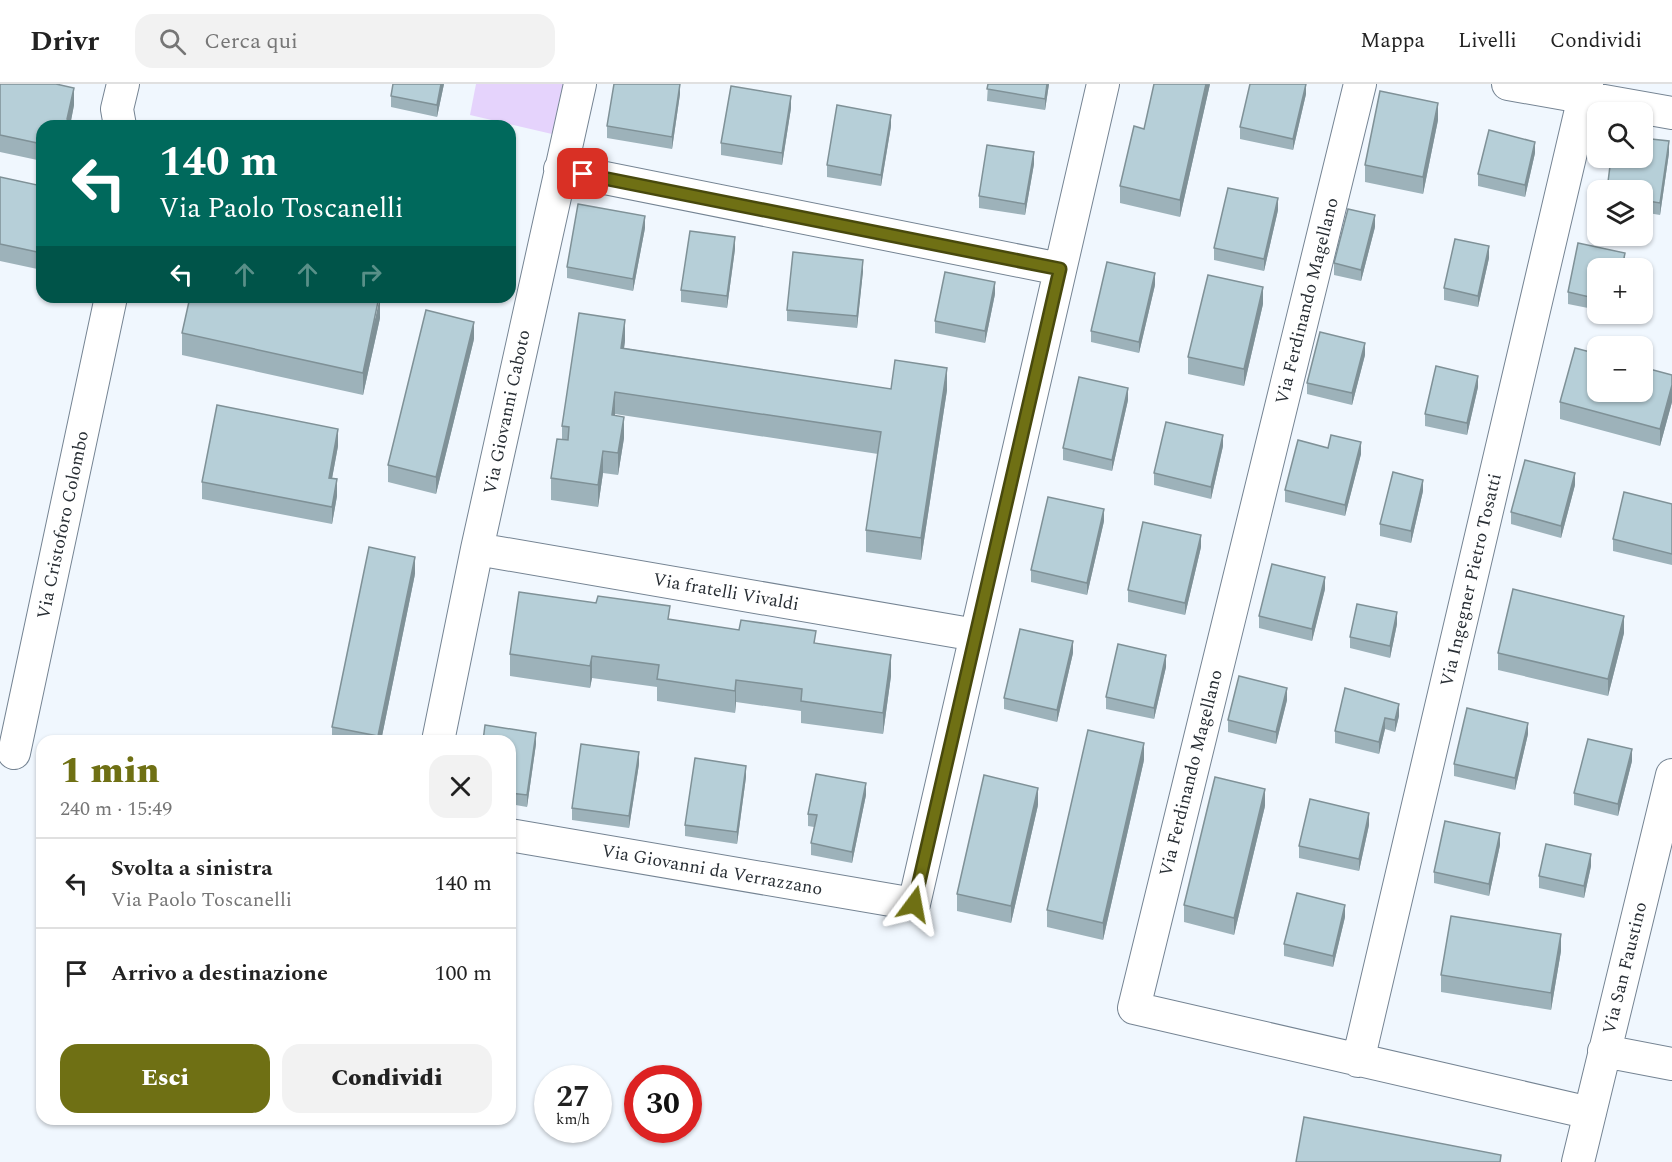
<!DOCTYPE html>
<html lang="it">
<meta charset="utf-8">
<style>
:root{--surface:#fff;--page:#f2f2f2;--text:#222;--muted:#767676;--line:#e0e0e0;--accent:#6f7014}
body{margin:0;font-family:Spectral,serif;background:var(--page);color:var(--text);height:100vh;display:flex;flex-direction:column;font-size:22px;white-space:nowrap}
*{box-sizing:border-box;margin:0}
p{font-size:20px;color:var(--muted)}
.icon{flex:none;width:33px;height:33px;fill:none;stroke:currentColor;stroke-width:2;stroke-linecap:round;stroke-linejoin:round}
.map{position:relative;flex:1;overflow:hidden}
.details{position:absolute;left:36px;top:651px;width:480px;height:390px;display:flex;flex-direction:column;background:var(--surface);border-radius:18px;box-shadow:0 2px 4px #0004}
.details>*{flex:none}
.top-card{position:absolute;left:36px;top:36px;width:480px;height:183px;border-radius:18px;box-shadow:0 2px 4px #0004;background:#00695c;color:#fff;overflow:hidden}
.fabs{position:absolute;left:1587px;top:18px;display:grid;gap:12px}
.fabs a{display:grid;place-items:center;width:66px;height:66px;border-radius:12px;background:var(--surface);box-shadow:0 2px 4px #0004;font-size:30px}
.speed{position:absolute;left:534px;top:981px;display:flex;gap:12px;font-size:30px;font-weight:700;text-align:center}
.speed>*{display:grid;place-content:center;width:78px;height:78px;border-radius:50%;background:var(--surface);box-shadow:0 2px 4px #0004;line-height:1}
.speed small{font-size:15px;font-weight:400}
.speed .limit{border:9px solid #d22;background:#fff;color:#111}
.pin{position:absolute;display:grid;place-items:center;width:51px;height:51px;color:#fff;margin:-26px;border-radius:12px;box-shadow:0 3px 9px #0006}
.me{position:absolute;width:66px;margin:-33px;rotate:13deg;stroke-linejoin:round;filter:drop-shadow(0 0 4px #0008)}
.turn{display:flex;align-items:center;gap:21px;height:126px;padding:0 24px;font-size:27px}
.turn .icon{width:78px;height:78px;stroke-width:2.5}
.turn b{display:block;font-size:42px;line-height:51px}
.lanes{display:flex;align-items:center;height:57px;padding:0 24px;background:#0003;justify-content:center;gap:30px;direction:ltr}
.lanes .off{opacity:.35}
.round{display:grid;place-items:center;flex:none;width:63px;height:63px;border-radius:18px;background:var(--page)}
.overview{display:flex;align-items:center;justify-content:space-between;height:102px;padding:0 24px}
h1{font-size:36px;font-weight:800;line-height:45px;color:var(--accent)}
.primary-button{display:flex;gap:12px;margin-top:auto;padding:12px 24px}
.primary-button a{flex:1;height:69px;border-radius:18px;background:var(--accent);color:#fff;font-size:24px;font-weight:800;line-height:69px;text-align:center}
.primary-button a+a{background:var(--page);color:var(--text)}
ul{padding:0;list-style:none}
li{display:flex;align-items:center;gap:18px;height:90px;padding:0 24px;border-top:2px solid var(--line)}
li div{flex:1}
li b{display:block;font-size:22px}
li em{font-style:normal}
header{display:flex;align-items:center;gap:36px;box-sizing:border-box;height:84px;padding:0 30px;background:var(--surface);border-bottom:2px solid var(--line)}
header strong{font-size:28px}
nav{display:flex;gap:33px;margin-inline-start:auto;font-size:21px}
.search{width:420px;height:54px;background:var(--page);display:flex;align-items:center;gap:15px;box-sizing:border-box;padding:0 21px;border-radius:18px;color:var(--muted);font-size:22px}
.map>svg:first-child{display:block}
.green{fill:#e5d3fc}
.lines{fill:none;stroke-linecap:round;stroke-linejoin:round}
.street-casing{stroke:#758493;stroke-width:34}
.street{stroke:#fff;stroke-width:32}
.wall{fill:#9db2ba}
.shaded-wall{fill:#7f9197}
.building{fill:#b6cfd8;stroke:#7f9197;stroke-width:1.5}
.route-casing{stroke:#48490d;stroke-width:15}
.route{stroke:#6f7014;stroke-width:10}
.labels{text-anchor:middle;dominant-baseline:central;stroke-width:4.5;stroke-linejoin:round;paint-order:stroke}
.street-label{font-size:18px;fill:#282e34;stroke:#fff}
</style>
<header>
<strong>Drivr</strong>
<div class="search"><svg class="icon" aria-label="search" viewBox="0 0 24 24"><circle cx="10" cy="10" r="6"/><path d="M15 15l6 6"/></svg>Cerca qui</div>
<nav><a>Mappa</a><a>Livelli</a><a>Condividi</a></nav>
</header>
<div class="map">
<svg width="1672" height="1078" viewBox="0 0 1672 1078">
<rect width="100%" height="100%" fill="#f0f7fe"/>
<path class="green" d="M476 0H563L552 50 470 31Z"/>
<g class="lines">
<defs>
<path id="street" d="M1360 0 1134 924 1590 1029
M1508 0 1672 29
M120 42 117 25 123 0
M560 85 1060 185
M477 465 976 551
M438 657 477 465 580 0
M14 669 111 213
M510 751 914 820 1103 0
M1604 967 1672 980
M1358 977 1587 0
M1578 1078 1672 691"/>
</defs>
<use href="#street" class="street-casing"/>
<use href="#street" class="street"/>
</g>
<path class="wall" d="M0 0 74 21 71 36 72 42H42V77L0 68Z
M393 0H444L437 33 391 23V12Z
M988 0H1049L1045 26 987 17Z
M1210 0 1180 133 1120 119V102L1144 45Z
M680 10 672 65 607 54V42Z
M1306 10 1293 66 1240 55V43Z
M791 24 782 81 721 71V59Z
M1438 36 1423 110 1365 98V81Z
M891 42 881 102 827 93V81Z
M1535 69 1525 113 1478 102V90Z
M1669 69 1660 131 1642 128V106Z
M1034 80 1025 131 979 124V112Z
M0 93 42 102V186L0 177Z
M1278 126 1264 187 1214 176V164Z
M1375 143 1361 197 1334 191V179Z
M645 144 633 207 567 194V183Z
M1578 159 1625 169V184H1598V226L1568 220V208Z
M735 165 727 224 681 218V206Z
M1489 174 1478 223 1444 216V204Z
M863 187 857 244 787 237V226Z
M1155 201 1139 269 1091 258V247Z
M995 210 985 259 935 249V237Z
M1263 220 1244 302 1188 290V273Z
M380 234 363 311 182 271V249Z
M474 255 436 410 388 398V381Z
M625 257 624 264 891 305 947 306 921 476 866 468V446L878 370 615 330V331L624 354 618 391 603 389 598 423 551 416V394L562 356V342Z
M1365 271 1352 321 1307 310V299Z
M1672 291V318L1660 362 1560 335V318Z
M1478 303 1467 351 1425 342V330Z
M1128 316 1112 387 1063 376V364Z
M338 362 332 394 337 412 332 440 202 415V398Z
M1223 362 1211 415 1154 401V389Z
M1328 364 1361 370 1345 432 1285 418V406Z
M1575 401 1561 454 1511 440V428Z
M1423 407 1411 459 1380 452V440Z
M1672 420V481L1613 467V455Z
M1104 437 1087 511 1031 498V486Z
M1201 463 1185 531 1128 518V506Z
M415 490 381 657H332V643Z
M1325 505 1312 557 1259 544V532Z
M670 536 816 560 891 592 883 650 801 639V627L736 618 735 629 657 617V603L592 594 590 604 510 592V570Z
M1397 540 1390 574 1350 564V553Z
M1624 549 1608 612 1498 586V569Z
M1073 569 1057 638 1004 625V614Z
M1166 583 1154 635 1106 625V613Z
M1345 604 1399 632 1395 648 1385 645 1379 670 1335 659V647Z
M1287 616 1276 660 1228 648V636Z
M1528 650 1515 706 1454 692V680Z
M510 657 536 660 527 723 510 720Z
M1144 676 1103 856 1047 843V826Z
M1632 677 1618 732 1574 721V709Z
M639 680 629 744 572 736V724Z
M746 693 737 760 685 752V741Z
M866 711 852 779 811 771V759L814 743 808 742V730Z
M1038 721 1011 839 957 827V810Z
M1265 722 1234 851 1184 838V821Z
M1369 741 1359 787 1299 774V762Z
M1500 761 1489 812 1434 799V788Z
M1591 782 1584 814 1539 804V792Z
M1345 833 1333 883 1284 872V860Z
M1561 867 1551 926 1441 908V891Z"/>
<path class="shaded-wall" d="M441 0H444L437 33V21Z
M680 0V10L672 65V53Z
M1047 0H1049L1045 26V15Z
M1206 0H1210L1180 133V116Z
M1306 0V10L1293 66V55Z
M74 4V21L70 42 67 35Z
M791 12V24L782 81V69Z
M1438 19V36L1423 110V93Z
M891 31V42L881 102V91Z
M1669 57V69L1660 131V119Z
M1535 58V69L1525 113V101Z
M1034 68V80L1025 131V120Z
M1278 114V126L1264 187V175Z
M1375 131V143L1361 197V186Z
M645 132V144L633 207V195Z
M735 153V165L727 224V212Z
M1489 162V174L1478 223V212Z
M1625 169V184H1622Z
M863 176V187L857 244V232Z
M1155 189V201L1139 269V258Z
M995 198V210L985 259V247Z
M1263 203V220L1244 302V285Z
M380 213V234L363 311V289Z
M625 236V257L621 285V264Z
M474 238V255L436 410V393Z
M1365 259V271L1352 321V309Z
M947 284V306L921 476V454Z
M1478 292V303L1467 351V339Z
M1672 301V318L1660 362V345Z
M1128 304V316L1112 387V376Z
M615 308V330L612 353V331Z
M624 333V354L618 391V369Z
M338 345V362L329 411V394Z
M1223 351V362L1211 415V403Z
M1361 358V370L1345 432V421Z
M603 367V389L598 423V401Z
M1575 389V401L1561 454V442Z
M337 395V412L332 440V423Z
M1423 396V407L1411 459V447Z
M1104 425V437L1087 511V499Z
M1201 451V463L1185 531V519Z
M415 473V490L381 657H378V652Z
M1325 493V505L1312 557V545Z
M1397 528V540L1390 574V562Z
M1624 532V549L1608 612V595Z
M1073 557V569L1057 638V626Z
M891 571V592L883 650V629Z
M1166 571V583L1154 635V624Z
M592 572V594L590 604V582Z
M736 596V618L735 629V607Z
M1287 604V616L1276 660V648Z
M1399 620V632L1395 648V636Z
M1385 634V645L1379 670V658Z
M1528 639V650L1515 706V694Z
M536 649V660L527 723V711Z
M1144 659V676L1103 856V839Z
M1632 665V677L1618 732V720Z
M639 668V680L629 744V732Z
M746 682V693L737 760V748Z
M866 699V711L852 779V768Z
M1038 704V721L1011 839V822Z
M1265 705V722L1234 851V834Z
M1369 729V741L1359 787V775Z
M1500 749V761L1489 812V800Z
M1591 770V782L1584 814V802Z
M1345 821V833L1333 883V872Z
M1561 850V867L1551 926V909Z"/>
<path class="building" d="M0 0H56L74 4 67 35 72 37 71 42H42V60L0 51Z
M393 0H441L437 21 391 12Z
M614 0H680L672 53 607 42Z
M988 0H1047L1045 15 987 5Z
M1154 0H1206L1180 116 1120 102 1134 42 1144 45Z
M1250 0H1306L1293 55 1240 43Z
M731 2 791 12 782 69 721 59Z
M1380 7 1438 19 1423 93 1365 81Z
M837 21 891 31 881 91 827 81Z
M1489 46 1535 58 1525 101 1478 90Z
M1642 54 1669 57 1660 119 1642 116V106H1607L1611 74H1642Z
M987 61 1034 68 1025 120 979 112Z
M0 93 42 102V169L0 160Z
M1228 104 1278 114 1264 175 1214 164Z
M578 120 645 132 633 195 567 183Z
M1348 125 1375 131 1361 186 1334 179Z
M690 147 735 153 727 212 681 206Z
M1455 155 1489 162 1478 212 1444 204Z
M1578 159 1625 169 1622 184H1598V215L1568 208Z
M793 168 863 176 857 232 787 226Z
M1107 178 1155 189 1139 258 1091 247Z
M945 188 995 198 985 247 935 237Z
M1208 191 1263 203 1244 285 1188 273Z
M190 213H379L363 289 182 249Z
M426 226 474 238 436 393 388 381Z
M579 229 625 236 621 264 891 305 895 276 947 284 921 454 866 446 881 348 615 308 612 331 624 333 618 369 603 367 598 401 551 394 557 355 568 356 569 343 562 342Z
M1320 248 1365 259 1352 309 1307 299Z
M1575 264 1598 270V308H1642V283L1672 291V301L1660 345 1560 318Z
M1436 282 1478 292 1467 339 1425 330Z
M1079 293 1128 304 1112 376 1063 364Z
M217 321 338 345 329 394 337 395 332 423 202 398Z
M1166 338 1223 351 1211 403 1154 389Z
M1331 351 1361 358 1345 421 1285 406 1298 356 1328 364Z
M1525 376 1575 389 1561 442 1511 428Z
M1393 388 1423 396 1411 447 1380 440Z
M1624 408 1672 420V470L1613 455Z
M1048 413 1104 425 1087 499 1031 486Z
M1143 438 1201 451 1185 519 1128 506Z
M369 463 415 473 378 652 332 643Z
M1272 480 1325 493 1312 545 1259 532Z
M1513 505 1624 532 1608 595 1498 569Z
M519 508 596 519 598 512 670 522 668 535 739 546 741 536 816 547 814 559 891 571 883 629 801 617 802 605 736 596 735 607 657 595 659 581 592 572 590 582 510 570Z
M1357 520 1397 528 1390 562 1350 553Z
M1020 545 1073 557 1057 626 1004 614Z
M1118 560 1166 571 1154 624 1106 613Z
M1239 592 1287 604 1276 648 1228 636Z
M1345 604 1399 620 1395 636 1385 634 1379 658 1335 647Z
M1467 624 1528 639 1515 694 1454 680Z
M485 641 536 649 527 711 510 709V657H483Z
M1088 646 1144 659 1103 839 1047 826Z
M1588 655 1632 665 1618 720 1574 709Z
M581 660 639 668 629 732 572 724Z
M695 674 746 682 737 748 685 741Z
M816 690 866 699 852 768 811 759 817 731 808 730Z
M984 691 1038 704 1011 822 957 810Z
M1215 693 1265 705 1234 834 1184 821Z
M1310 715 1369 729 1359 775 1299 762Z
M1445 737 1500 749 1489 800 1434 788Z
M1546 760 1591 770 1584 802 1539 792Z
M1297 809 1345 821 1333 872 1284 860Z
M1451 832 1561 850 1551 909 1441 891Z
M1304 1033 1501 1071 1500 1078H1296Z"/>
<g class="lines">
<defs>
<path id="route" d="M583 90 1060 185 914 820"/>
</defs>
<use href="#route" class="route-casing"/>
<use href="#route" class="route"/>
</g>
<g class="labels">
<g class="street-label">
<text transform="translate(1307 217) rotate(-76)">Via Ferdinando Magellano</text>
<text transform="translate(507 328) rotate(-78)">Via Giovanni Caboto</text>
<text transform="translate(63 441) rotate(-78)">Via Cristoforo Colombo</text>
<text transform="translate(1471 496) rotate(-77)">Via Ingegner Pietro Tosatti</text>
<text transform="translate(726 508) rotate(10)">Via fratelli Vivaldi</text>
<text transform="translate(1191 689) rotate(-76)">Via Ferdinando Magellano</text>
<text transform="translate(712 786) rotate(10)">Via Giovanni da Verrazzano</text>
<text transform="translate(1625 884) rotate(-76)">Via San Faustino</text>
</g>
</g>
</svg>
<div class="fabs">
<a><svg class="icon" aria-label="search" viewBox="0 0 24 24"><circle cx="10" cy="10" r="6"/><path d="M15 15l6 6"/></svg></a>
<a><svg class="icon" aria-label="layers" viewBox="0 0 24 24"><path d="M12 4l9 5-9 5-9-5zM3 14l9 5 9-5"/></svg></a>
<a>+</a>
<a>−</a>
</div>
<div class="speed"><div>27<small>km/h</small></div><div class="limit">30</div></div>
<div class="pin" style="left:583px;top:90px;background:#d93025"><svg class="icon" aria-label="arrive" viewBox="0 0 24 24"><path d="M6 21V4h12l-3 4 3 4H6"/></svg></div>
<svg class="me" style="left:914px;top:820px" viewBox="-20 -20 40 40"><path d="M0-17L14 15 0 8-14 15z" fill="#6f7014" stroke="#fff" stroke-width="4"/></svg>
<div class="top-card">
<div class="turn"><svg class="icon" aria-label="left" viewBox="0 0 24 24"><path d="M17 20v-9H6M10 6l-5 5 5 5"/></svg><div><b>140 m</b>Via Paolo Toscanelli</div></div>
<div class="lanes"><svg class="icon" aria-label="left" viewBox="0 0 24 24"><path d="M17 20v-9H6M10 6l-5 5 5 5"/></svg><svg class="icon off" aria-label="ahead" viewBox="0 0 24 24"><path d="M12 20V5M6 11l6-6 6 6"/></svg><svg class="icon off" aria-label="ahead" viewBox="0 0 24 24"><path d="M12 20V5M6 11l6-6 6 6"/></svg><svg class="icon off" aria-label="right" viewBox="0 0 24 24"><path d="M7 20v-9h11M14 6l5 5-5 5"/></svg></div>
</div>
<section class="details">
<div class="overview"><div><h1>1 min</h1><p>240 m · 15:49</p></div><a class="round"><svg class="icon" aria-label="close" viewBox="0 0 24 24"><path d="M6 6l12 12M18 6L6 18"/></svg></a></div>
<ul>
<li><svg class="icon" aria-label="left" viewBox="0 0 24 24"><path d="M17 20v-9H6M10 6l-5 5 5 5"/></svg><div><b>Svolta a sinistra</b><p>Via Paolo Toscanelli</p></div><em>140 m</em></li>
<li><svg class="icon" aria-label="arrive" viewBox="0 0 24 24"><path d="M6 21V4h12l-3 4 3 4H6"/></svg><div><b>Arrivo a destinazione</b></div><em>100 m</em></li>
</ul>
<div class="primary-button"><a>Esci</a><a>Condividi</a></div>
</section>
</div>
